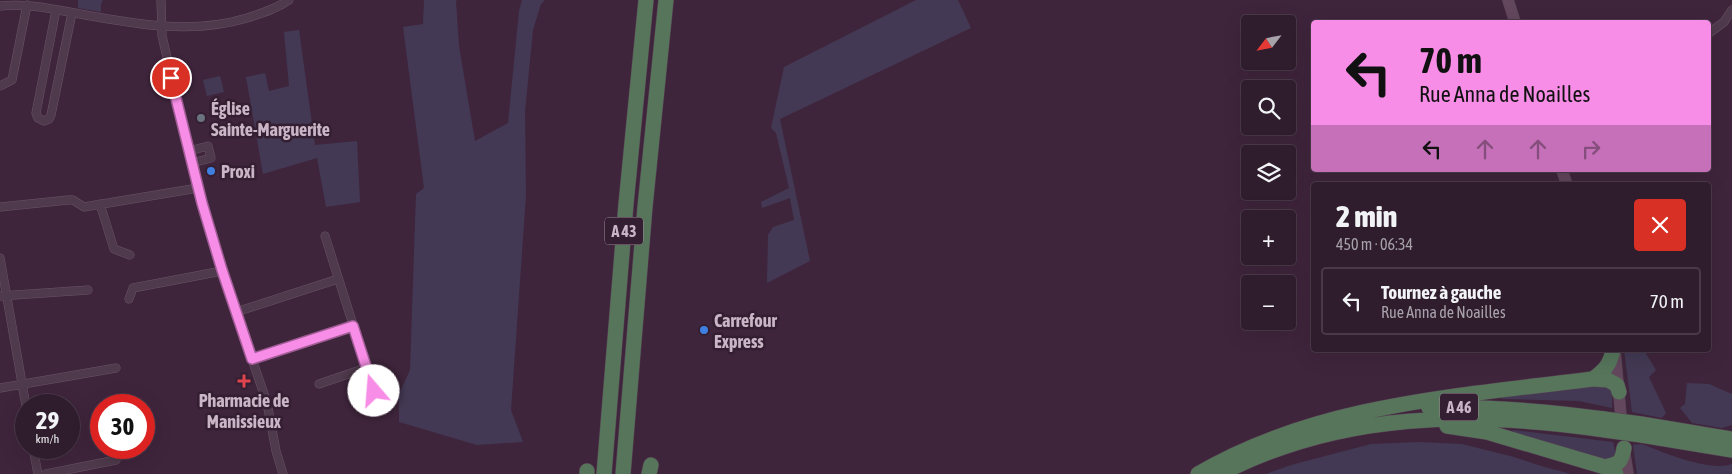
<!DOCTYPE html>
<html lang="fr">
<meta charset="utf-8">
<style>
:root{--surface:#2f1c2d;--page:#372535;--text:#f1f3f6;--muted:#a7a1aa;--line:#4a3a49}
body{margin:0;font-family:"Asap Condensed",sans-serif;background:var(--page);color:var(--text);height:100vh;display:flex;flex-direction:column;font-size:19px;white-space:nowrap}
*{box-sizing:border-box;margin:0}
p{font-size:16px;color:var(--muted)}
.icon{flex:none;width:28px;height:28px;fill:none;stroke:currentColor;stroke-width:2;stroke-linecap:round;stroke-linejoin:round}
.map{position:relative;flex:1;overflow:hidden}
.panel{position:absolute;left:1311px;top:182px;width:400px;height:170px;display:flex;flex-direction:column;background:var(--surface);border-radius:5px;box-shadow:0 5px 20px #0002,0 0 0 1px var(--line)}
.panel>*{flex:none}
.guide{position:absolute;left:1311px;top:20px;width:400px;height:152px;border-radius:5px;box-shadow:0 5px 20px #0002,0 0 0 1px var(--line);background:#f78de6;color:#111;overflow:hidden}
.needle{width:32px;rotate:238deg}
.controls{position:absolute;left:1241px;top:15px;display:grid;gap:10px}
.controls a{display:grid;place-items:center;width:55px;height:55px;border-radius:5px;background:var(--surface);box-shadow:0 5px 20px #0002,0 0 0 1px var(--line);font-size:25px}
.speed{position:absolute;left:15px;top:394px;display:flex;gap:10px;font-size:25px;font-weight:700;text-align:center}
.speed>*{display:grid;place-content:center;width:65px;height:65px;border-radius:50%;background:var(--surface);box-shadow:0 5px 20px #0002,0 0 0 1px var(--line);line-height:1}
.speed small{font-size:12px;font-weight:400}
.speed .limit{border:8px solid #d22;background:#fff;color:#111}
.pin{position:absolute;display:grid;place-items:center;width:42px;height:42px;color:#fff;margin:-21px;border:2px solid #fff;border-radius:50%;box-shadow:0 1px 5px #0007}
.me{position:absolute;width:55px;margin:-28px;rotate:342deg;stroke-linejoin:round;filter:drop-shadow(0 0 4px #0008)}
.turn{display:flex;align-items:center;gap:18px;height:105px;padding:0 25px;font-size:22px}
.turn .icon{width:65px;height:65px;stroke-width:2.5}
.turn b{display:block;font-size:35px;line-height:42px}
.lanes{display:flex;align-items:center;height:48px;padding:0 25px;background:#0003;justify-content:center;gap:25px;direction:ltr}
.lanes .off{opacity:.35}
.round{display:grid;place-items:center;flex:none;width:52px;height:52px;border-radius:5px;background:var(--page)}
.overview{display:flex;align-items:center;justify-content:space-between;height:85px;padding:0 25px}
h1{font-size:30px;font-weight:800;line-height:38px}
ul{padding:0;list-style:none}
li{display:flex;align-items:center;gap:15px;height:68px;margin:0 10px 8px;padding:0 15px;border:2px solid var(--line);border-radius:5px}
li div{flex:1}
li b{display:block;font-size:19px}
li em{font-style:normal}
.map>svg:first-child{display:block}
.green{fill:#433954}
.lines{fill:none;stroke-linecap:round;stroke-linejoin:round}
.street-casing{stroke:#6a5466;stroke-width:9}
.secondary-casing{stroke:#584255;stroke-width:12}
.highway-casing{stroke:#574153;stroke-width:16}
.street{stroke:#4f394c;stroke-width:8}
.secondary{stroke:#62475d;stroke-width:11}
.highway{stroke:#56755b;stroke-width:15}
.highway-bridge-casing{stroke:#574153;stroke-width:16;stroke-linecap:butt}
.highway-bridge{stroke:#56755b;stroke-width:15}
.route-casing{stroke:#a15c96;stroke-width:12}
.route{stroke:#f78de6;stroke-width:9}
.worship-dot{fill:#6b7280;stroke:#341e31;stroke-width:2}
.shop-dot{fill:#3f7fe0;stroke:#341e31;stroke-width:2}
.health-dot{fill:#e0444e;stroke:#341e31;stroke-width:2}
.labels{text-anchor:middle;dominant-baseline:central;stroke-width:5;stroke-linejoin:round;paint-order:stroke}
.shield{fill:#341e31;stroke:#9d8899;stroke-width:1}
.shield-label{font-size:16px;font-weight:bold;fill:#cab5c6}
.poi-label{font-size:18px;font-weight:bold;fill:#cab5c6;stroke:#341e31;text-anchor:start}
</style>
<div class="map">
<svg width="1732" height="474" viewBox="0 0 1732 474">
<rect width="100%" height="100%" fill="#3f253c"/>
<path class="green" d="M78 0H103L101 4V12L78 8Z
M424 0H457L456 1 459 46 475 141 508 123 519 11 522 0H545L541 4 533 30 525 111 526 195 511 410 523 442 477 445 399 422V394L410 370 416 194 424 188 403 27 423 24Z
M916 0H958L971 28 780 119 810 261 767 283 768 235 773 227 794 220 790 198 762 208 761 202 789 188 776 133 771 128 784 67Z
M299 30 315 145 357 141 360 202 326 207 317 158 263 174 246 77 265 73 269 91 289 86 284 32Z
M220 76 224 92 207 96 203 80Z
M1624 350H1644L1656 370 1649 377 1666 413 1662 418 1632 412Z
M1599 383 1612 390V408L1579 401 1502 399 1501 395Z
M1687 383 1709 384 1732 394V425L1722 428 1692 423 1680 408 1685 404Z
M1513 430 1613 442 1616 454 1613 461 1600 462 1513 435Z
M1419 442 1462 444 1514 457 1541 466 1571 474H1266L1291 465 1371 444Z
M1642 444C1664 453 1710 472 1732 464V474H1637L1633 445Z"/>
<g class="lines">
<defs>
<path id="street" d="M161 0 162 36 198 188 222 271 267 403 276 451 283 474
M0 6C27 3 53 9 80 14 136 24 191 35 247 18 262 13 276 9 289 0
M56 10 36 113 38 118 44 121 49 119 51 115 72 13
M1709 33 1724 22 1732 10
M0 86 12 80 27 5
M189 151 208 146 211 158 192 163
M100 204 114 249 130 255
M0 207 68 200H73L84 207 198 188
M325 236 374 391
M0 258 26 406
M0 296 88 290
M129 299 133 288 222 271
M236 312 338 279
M252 359 353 326
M319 384 366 368
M0 388 116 368
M33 448 38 474
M46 474 116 460"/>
<path id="secondary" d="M1508 0 1515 22
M1562 170 1567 185
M1615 351 1622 428
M1624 449 1628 474"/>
<path id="highway" d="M1593 379C1605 370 1610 365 1613 350
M1429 408C1488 406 1545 411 1604 419
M1641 424 1732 439
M1447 426 1487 432 1605 467 1616 474
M1641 435 1732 450
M1605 467C1618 464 1622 463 1624 448
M587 471V474
M604 474 626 204 646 0
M623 474 645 207 666 0
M649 474 651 465
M1198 474C1317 404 1459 396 1593 379L1608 380 1617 385 1619 392
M1220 474C1342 411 1473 411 1605 430"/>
</defs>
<use href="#street" class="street-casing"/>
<use href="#secondary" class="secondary-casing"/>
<use href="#highway" class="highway-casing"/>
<use href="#street" class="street"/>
<use href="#secondary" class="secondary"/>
<use href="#highway" class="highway"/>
<defs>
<path id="highway-bridge" d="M1604 419 1641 424
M1605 430 1641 435"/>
</defs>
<use href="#highway-bridge" class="highway-bridge-casing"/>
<use href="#highway-bridge" class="highway-bridge"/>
</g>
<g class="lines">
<defs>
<path id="route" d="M171 78 202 203 222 270 252 359 353 326 374 391"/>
</defs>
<use href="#route" class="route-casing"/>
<use href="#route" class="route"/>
</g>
<circle class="worship-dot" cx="201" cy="118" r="5"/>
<g class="shop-dot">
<circle cx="211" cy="171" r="5"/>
<circle cx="704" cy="330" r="5"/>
</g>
<path class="health-dot" d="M241.5 373.5h5v5h5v5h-5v5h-5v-5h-5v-5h5z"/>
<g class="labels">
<g class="shield">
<rect x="605" y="217.5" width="38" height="27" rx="4"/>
<rect x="1440" y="393.5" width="38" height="27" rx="4"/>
</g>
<g class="shield-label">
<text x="624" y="231">A 43</text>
<text x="1459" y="407">A 46</text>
</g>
<g class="poi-label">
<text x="211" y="108">Église<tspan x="211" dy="21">Sainte-Marguerite</tspan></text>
<text x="221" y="171">Proxi</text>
<text x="714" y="320">Carrefour<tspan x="714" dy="21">Express</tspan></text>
<text x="244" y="400" text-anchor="middle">Pharmacie de<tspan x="244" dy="21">Manissieux</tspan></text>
</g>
</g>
</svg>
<div class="controls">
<a><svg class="needle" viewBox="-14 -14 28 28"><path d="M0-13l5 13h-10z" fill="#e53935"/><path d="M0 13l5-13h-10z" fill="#a7a1aa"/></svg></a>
<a><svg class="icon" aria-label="search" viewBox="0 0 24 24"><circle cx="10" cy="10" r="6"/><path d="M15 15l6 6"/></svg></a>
<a><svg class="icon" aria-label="layers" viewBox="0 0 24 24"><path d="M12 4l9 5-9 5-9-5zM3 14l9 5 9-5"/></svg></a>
<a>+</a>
<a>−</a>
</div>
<div class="speed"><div>29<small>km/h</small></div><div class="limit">30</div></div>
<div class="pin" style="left:171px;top:78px;background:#d93025"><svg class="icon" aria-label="arrive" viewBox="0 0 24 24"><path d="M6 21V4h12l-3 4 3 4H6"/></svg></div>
<svg class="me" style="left:374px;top:391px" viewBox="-20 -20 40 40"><circle r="19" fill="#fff"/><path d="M0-13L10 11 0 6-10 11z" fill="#f78de6"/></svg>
<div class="guide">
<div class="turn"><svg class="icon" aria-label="left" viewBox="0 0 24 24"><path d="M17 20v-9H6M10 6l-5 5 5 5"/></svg><div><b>70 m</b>Rue Anna de Noailles</div></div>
<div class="lanes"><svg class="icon" aria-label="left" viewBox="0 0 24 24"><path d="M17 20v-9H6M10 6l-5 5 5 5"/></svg><svg class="icon off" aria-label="ahead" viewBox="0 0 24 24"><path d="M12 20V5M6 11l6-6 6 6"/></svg><svg class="icon off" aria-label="ahead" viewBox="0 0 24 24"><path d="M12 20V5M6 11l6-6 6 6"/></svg><svg class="icon off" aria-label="right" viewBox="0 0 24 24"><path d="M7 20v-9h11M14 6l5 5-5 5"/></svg></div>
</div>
<section class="panel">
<div class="overview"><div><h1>2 min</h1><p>450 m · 06:34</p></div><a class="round" style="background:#d93025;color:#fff"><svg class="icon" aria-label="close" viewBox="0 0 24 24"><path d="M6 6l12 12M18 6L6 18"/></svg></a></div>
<ul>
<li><svg class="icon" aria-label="left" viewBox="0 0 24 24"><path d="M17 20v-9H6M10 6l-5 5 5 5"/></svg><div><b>Tournez à gauche</b><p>Rue Anna de Noailles</p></div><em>70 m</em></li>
</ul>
</section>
</div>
